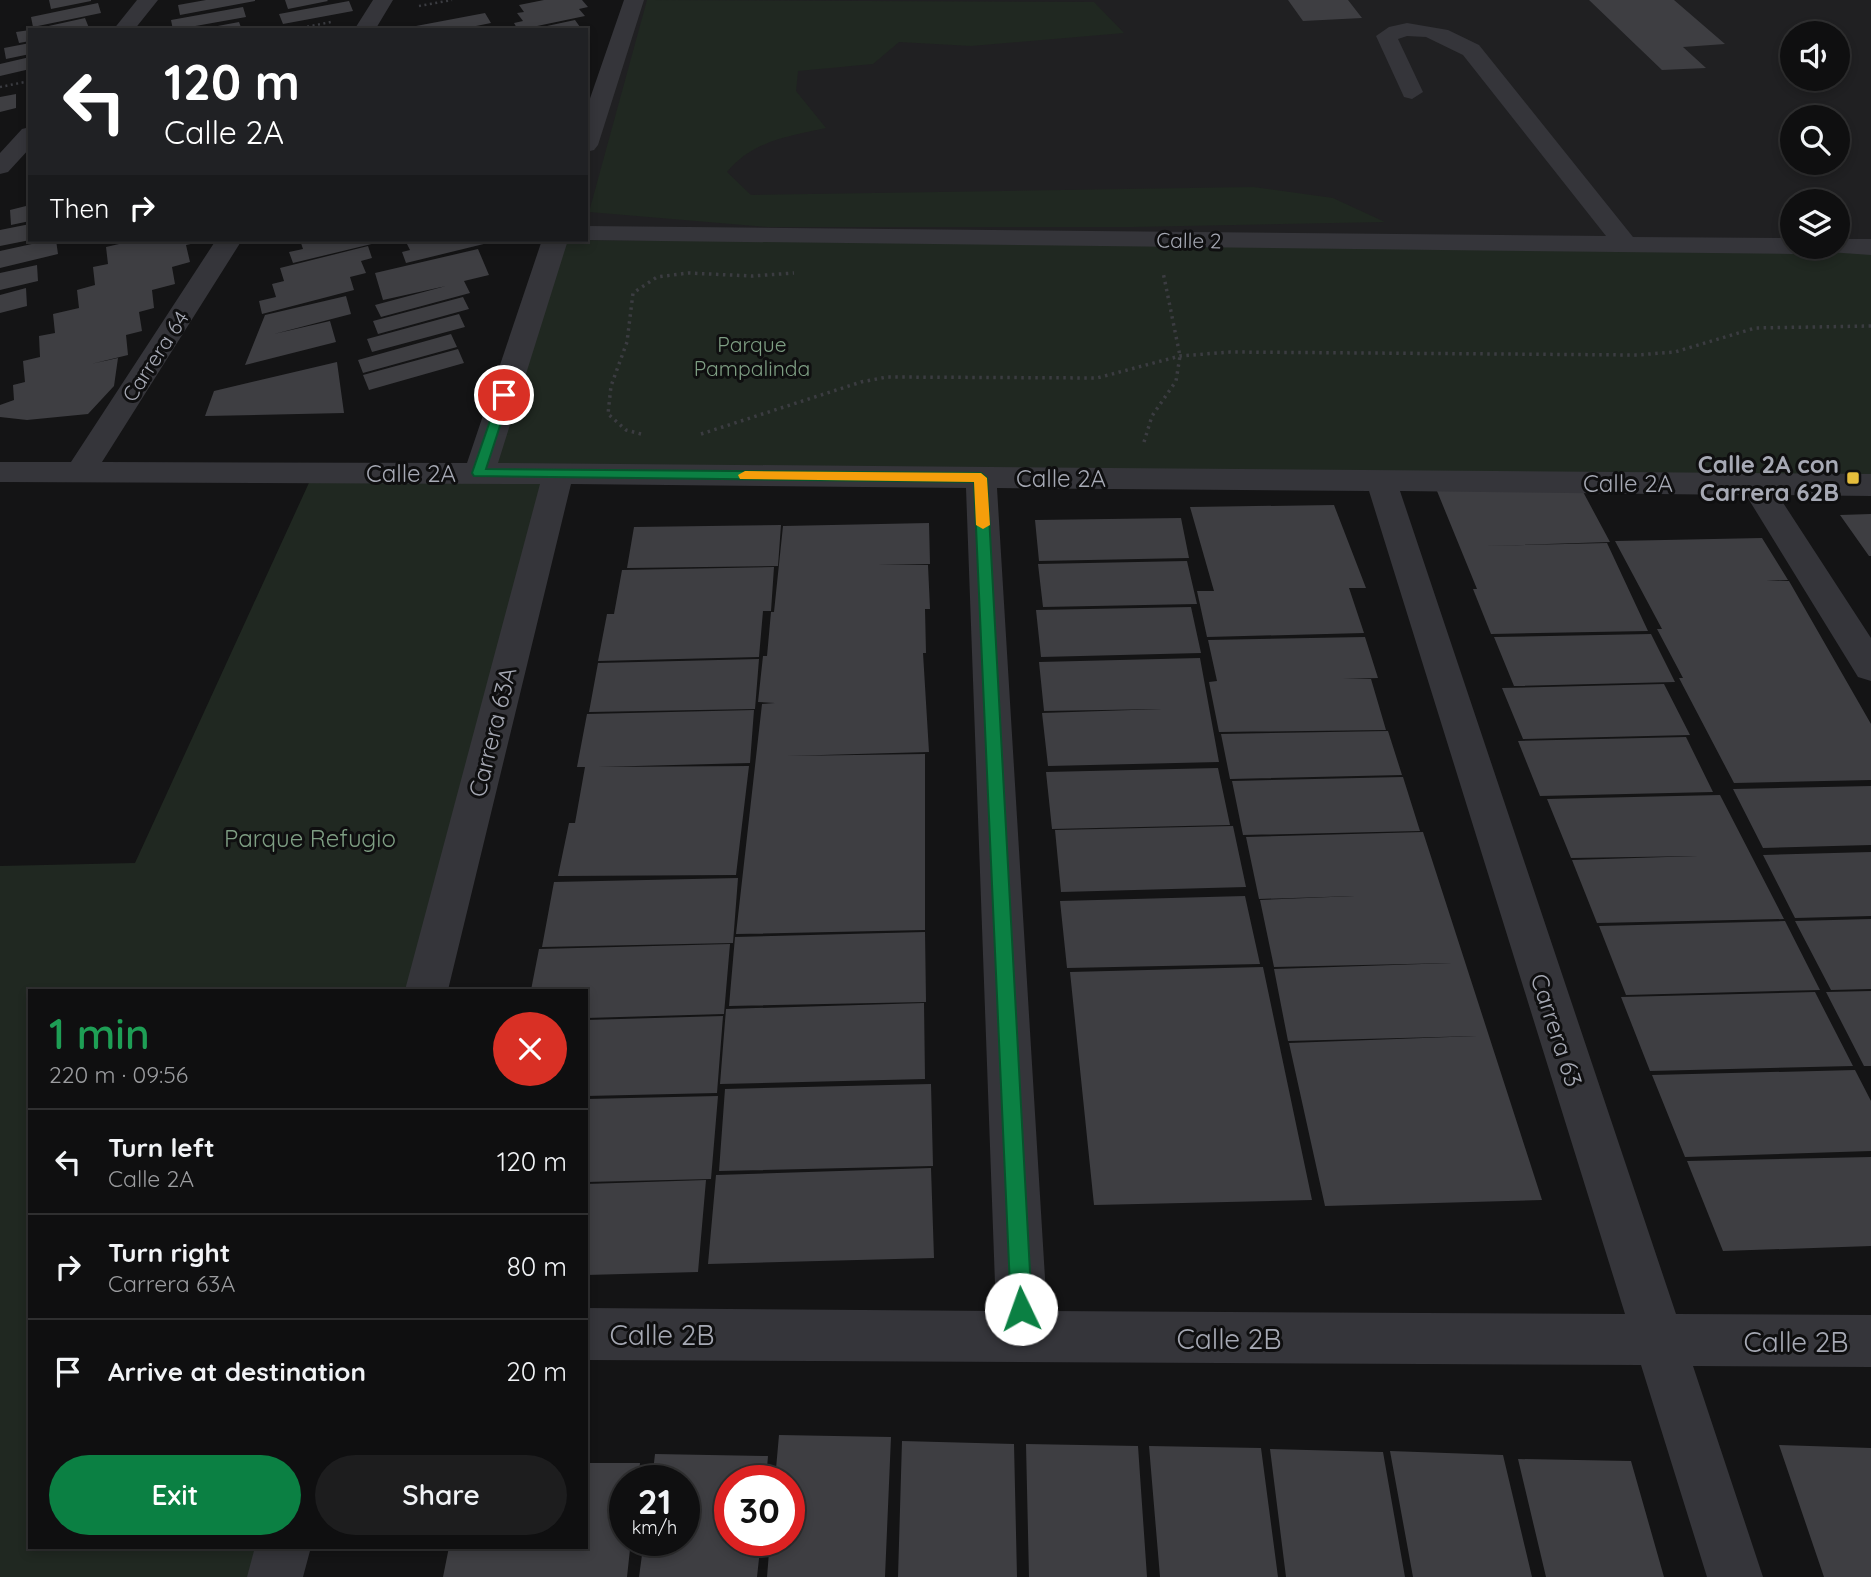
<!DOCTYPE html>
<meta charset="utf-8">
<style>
:root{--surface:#0f0f10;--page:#1d1d1e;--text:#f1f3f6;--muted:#9b9c9f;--line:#2f2f30;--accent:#0b8043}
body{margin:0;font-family:Quicksand,sans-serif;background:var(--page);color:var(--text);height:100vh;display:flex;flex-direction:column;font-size:26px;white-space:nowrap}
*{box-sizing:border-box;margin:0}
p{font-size:23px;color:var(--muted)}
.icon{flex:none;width:38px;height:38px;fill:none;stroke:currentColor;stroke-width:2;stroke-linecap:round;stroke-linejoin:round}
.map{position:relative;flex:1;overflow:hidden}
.drawer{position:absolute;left:28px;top:989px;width:560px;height:560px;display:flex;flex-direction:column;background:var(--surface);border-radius:0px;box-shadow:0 4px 10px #0003,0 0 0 2px var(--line)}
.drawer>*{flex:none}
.guide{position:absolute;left:28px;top:28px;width:560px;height:214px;border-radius:0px;box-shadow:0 4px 10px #0003,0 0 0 2px var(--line);background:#202124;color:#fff;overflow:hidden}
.controls{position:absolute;left:1780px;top:21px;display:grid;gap:14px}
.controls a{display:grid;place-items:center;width:70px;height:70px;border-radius:50%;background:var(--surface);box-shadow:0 4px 10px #0003,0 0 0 2px var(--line);font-size:35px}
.speed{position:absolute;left:609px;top:1465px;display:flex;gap:14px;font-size:35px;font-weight:700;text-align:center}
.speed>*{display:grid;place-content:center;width:91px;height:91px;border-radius:50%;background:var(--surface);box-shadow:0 4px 10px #0003,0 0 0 2px var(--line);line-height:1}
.speed small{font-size:18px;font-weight:400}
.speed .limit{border:10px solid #d22;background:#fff;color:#111}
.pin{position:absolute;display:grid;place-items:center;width:60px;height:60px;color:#fff;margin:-30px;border:4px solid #fff;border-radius:50%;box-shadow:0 2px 7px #0007}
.me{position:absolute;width:77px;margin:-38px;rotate:357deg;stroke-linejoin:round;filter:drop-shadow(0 0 5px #0008)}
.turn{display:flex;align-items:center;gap:24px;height:147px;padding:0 21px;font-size:32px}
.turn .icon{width:91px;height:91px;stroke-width:2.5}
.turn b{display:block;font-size:49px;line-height:60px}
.then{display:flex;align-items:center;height:66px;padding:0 21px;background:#0003;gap:14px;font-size:26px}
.round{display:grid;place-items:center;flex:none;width:74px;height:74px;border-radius:37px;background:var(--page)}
.overview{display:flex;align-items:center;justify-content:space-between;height:119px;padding:0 21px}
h1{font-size:42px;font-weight:600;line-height:52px;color:#1e9e55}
.action{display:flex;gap:14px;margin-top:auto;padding:14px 21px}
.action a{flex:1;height:80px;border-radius:42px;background:var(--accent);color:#fff;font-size:28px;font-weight:600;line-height:80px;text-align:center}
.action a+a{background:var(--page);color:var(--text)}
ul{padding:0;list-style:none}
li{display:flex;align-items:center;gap:21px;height:105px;padding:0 21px;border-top:2px solid var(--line)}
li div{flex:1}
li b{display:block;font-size:26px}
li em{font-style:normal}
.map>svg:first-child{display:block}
.built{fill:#202022;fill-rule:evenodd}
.green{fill:#202821}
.building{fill:#3e3e42}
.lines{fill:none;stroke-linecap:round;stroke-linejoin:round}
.path-far1{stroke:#3b3c41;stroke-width:2.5;stroke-dasharray:2 3.5;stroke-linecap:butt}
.path{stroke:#3b3c41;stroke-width:3.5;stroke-dasharray:2.5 4.5;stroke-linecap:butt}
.minor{fill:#35353a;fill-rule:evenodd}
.route{fill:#0b8043;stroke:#07532c;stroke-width:2}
.slow{fill:#f59e0b}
.poi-dot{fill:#e5bd3c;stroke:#0f0f10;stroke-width:2.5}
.labels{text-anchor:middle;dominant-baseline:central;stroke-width:6;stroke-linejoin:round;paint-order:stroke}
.far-street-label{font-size:21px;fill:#a6a9b4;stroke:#0f0f10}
.far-park-label{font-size:21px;fill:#7e9e83;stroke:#0f0f10}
.poi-label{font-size:24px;font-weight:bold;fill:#a6a9b4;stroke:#0f0f10;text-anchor:end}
.street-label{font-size:24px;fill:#a6a9b4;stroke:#0f0f10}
.park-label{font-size:24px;fill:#7e9e83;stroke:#0f0f10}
.near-street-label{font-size:28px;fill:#a6a9b4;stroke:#0f0f10}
</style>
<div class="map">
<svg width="1871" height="1577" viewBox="0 0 1871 1577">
<rect width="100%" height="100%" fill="#141415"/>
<path class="built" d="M634 0H1871V247H1838V201H1792V246L586 234V145ZM1792 33H1838V79H1792ZM1792 117H1838V163H1792Z"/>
<path class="green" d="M647 0 1094 2 1124 33 971 46 899 42 873 64 798 71 796 91 826 128C789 136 752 141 727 172L751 195 1253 187 1333 198 1385 222 1134 227H767L589 212Z
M555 240 1871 247V485L558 474 426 990H30V1547H283L275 1577H0V866L135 863 313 474 479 473Z"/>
<path class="building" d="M49 0H91V1L51 9Z
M206 0H255V1L180 15 178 5Z
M285 0H327L328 1 288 9Z
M544 0H582L588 7 579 9 585 16 518 30 514 23 523 21 517 13 524 12 519 5Z
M1288 0H1348L1362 18 1303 21Z
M1589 0H1674L1725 44 1683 47 1706 68 1662 70Z
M349 1 353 11 283 24 279 14Z
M98 3 101 13 33 27 31 17Z
M243 7 246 17 173 30 171 20Z
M485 13 491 23 456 30H418L416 26Z
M85 18 89 28 35 30V29Z
M575 20 580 27 533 30V29Z
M239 22 242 30H207V28Z
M30 30V41L19 43 16 32Z
M30 43V54L6 59 4 48Z
M30 57V69L0 76V64Z
M16 94V108L0 112V97Z
M30 205V221L11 225 10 210Z
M30 224V240L0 246V230Z
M50 240H56L58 254 0 268V251Z
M119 240 205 241 186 245 190 262 172 267 175 284 152 290 154 308 139 312 142 331 126 335 128 355 91 364 118 358 114 386 88 414 27 420 0 417V405L14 400 13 385 25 382 23 361 40 357 39 336 55 333 53 314 79 308 77 290 95 285 93 267 108 264 106 247 119 244Z
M300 240H384V241L293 263 289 252 303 249Z
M405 240H496V241L406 263 402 252 410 250Z
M368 246 372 258 361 261 366 273 350 277 354 290 262 314 259 301 276 297 272 284 284 281 280 268Z
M478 249 489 275 464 281 470 293 381 317 375 305 446 286 383 300 375 273Z
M37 265 38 281 0 290V273Z
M26 288 27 306 0 313V295Z
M346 296 351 314 274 334 330 321 336 342 245 365 265 315Z
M463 297 469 309 378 334 373 321Z
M459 314 465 327 372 352 367 339Z
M451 334 457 347 363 373 358 360Z
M458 349 464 363 369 390 363 375Z
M337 362 344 413 205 416 214 391Z
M1581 488 1610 542 1482 546 1607 543 1648 631 1491 634 1473 589H1477L1437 491Z
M1334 505 1366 588H1349L1364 633 1207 637 1197 591H1214L1190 507Z
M1871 514V556H1869L1840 515Z
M1181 518 1189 558 1039 561 1035 520Z
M929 523 930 564 877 565H928L930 609H925L926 653H923L929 752 786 756 925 754V930L736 934 762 704 775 703 758 702 763 656H767L771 612H774L783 526Z
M781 525 778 566 627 568 634 527Z
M1762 538 1788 580 1766 581H1789L1871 724V780L1734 783 1679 678H1683L1657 629H1662L1615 541Z
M1187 561 1197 604 1043 607 1038 564Z
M774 567 771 611H763L759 657 598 661 607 614H614L622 570Z
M1191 607 1201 653 1041 657 1036 610Z
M1651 634 1675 682 1514 686 1494 637Z
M1365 637 1378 678 1343 679H1371L1386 730 1219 732 1209 682 1217 681 1208 640Z
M1200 658 1219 762 1048 766 1042 713 1162 709 1044 711 1039 662Z
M759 659 755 709 589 712 598 663Z
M1664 684 1690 735 1523 739 1502 688Z
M754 710 750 763 598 767 749 766 736 875 558 876 569 823H575L585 767H577L587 714Z
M1388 731 1402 775 1230 779 1221 734Z
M1686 737 1713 792 1540 796 1518 741Z
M1218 768 1230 825 1052 829 1046 772Z
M1403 777 1420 831 1243 835 1232 781Z
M1871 786V845L1763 848 1733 789Z
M1720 795 1784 919 1597 923 1572 860 1698 856 1571 858 1547 799Z
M1233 826 1246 887 1061 892 1055 830Z
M1423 832 1542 1200 1325 1206 1289 1043 1477 1036 1288 1041 1274 969 1452 963 1274 967 1260 900 1355 896 1259 899 1246 837Z
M1871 852V916L1795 918 1763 855Z
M738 878 733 943 542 947 554 882Z
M1245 896 1260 964 1067 968 1060 901Z
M1871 919V989L1831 990 1795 921Z
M1785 921 1820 990 1626 995 1599 926Z
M925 932 926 1002 729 1006 735 937Z
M730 944 724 1014 586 1018V990H531L539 949Z
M1263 967 1312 1200 1094 1205 1070 972Z
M1871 991V1066H1864L1826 992Z
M1815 992 1853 1066 1650 1071 1621 997Z
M924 1003 925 1079 720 1084 726 1009Z
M723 1016 717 1093 586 1096V1020Z
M1855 1070 1871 1101V1151L1685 1157 1652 1075Z
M931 1084 933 1166 719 1171 725 1089Z
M718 1096 711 1179 586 1182V1099Z
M1871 1157V1246L1723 1251 1687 1161Z
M931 1168 934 1258 708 1264 716 1175Z
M706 1180 698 1272 586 1275V1184Z
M779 1435 891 1437 885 1577H767L770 1540H789V1480H775Z
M902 1441 1014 1444 1017 1577H898Z
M1026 1444 1138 1446 1147 1577H1029Z
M1779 1445 1871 1448V1577H1824Z
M1149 1446 1261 1448 1278 1577H1160Z
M1270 1449 1383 1452 1405 1577H1286Z
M1390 1451 1503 1455 1532 1577H1413Z
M655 1454 768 1456 766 1480H730V1540H761L757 1577H639L644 1540H684V1480H652Z
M1518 1459 1631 1461 1664 1577H1546Z
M586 1463H640L638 1480H625V1540H631L627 1577H443L449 1547H586Z"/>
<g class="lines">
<path class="path-far1" d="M419 6 452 0
M291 30 331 22
M0 87 30 81"/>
<path class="path" d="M641 434 626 430 608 414 611 386 627 342 633 293 657 277 688 273 752 276 794 273
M701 434 861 382 887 377 1097 378 1180 356 1230 352 1637 355 1675 352 1755 328 1871 326
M1144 442 1152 416 1176 381 1180 356 1163 272"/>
<path class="minor" d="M137 0H158L134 30H113Z
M373 0H393L375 30H354Z
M624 0H644L598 145 594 150 586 152V110Z
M1407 23 1448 30 1479 45 1633 237 1792 238V247H1804L1801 251 1792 254 578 240H586V226L1606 236 1463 55 1426 37 1407 36 1398 39 1423 92 1412 99 1404 97 1376 36 1389 27Z
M30 127V148L8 172 0 174V153L22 129Z
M1838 239H1871V255L1829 252 1825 247H1838Z
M216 240H242L102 462 467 463 542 240H568L498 463 1871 474V496L1778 495 1871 638V681L1858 677 1746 495 1400 491 1676 1314 1871 1315V1367L1693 1366 1763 1577H1707L1641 1365 586 1360V1308L996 1311 966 488 571 484 448 990H405L540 484 0 482V462H71ZM997 488 1369 491 1625 1314 1047 1311Z
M255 1547H311L303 1577H247Z"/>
</g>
<path class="route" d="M500 392 510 395 486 469 981 473 987 478 1032 1309 1029 1316 1021 1319 1014 1316 1011 1309 974 482 474 476 472 473Z"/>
<path class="slow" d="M745 471 981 473 987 478 990 525 983 529 976 525 974 482 740 479 738 475Z"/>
<rect class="poi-dot" x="1846" y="471" width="14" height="14" rx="3.5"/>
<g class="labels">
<g class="far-street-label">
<text transform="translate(1189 240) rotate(1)">Calle 2</text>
<text transform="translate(155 356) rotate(-57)">Carrera 64</text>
</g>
<g class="far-park-label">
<text x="752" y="344">Parque<tspan x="752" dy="24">Pampalinda</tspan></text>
</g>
<g class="poi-label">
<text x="1839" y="464">Calle 2A con<tspan x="1839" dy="28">Carrera 62B</tspan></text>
</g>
<g class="street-label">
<text x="411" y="473">Calle 2A</text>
<text x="1061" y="478">Calle 2A</text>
<text x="1628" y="483">Calle 2A</text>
<text transform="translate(492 732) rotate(-76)">Carrera 63A</text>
<text transform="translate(1557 1030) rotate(72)">Carrera 63</text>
</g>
<g class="park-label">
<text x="310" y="838">Parque Refugio</text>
</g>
<g class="near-street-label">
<text x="662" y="1334">Calle 2B</text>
<text x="1229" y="1338">Calle 2B</text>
<text x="1796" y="1341">Calle 2B</text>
</g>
</g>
</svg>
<div class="controls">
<a><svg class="icon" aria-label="sound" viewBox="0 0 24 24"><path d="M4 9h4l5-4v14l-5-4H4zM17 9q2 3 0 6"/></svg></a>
<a><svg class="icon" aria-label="search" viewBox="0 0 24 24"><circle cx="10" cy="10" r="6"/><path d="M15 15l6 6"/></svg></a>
<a><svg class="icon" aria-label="layers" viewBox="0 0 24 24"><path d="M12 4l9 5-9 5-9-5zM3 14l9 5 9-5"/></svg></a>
</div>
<div class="speed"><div>21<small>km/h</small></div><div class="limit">30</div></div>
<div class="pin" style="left:504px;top:395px;background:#d93025"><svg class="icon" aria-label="arrive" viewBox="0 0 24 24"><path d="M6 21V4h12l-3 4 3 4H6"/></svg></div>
<svg class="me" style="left:1021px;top:1309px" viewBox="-20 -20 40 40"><circle r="19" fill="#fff"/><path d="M0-13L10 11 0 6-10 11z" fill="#0b8043"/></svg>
<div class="guide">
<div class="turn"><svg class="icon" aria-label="left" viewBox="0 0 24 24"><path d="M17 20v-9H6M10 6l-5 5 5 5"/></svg><div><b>120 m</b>Calle 2A</div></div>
<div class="then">Then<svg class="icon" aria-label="right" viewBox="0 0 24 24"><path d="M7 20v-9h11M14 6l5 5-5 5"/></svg></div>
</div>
<section class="drawer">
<div class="overview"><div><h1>1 min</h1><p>220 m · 09:56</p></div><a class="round" style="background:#d93025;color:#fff"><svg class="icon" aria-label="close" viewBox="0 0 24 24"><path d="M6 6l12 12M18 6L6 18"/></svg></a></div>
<ul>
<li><svg class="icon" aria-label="left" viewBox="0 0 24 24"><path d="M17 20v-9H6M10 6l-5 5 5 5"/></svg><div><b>Turn left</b><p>Calle 2A</p></div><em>120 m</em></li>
<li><svg class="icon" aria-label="right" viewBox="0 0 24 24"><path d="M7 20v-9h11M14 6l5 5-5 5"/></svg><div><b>Turn right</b><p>Carrera 63A</p></div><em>80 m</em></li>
<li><svg class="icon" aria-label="arrive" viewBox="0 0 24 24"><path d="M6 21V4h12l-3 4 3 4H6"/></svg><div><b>Arrive at destination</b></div><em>20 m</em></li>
</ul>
<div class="action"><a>Exit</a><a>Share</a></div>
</section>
</div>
